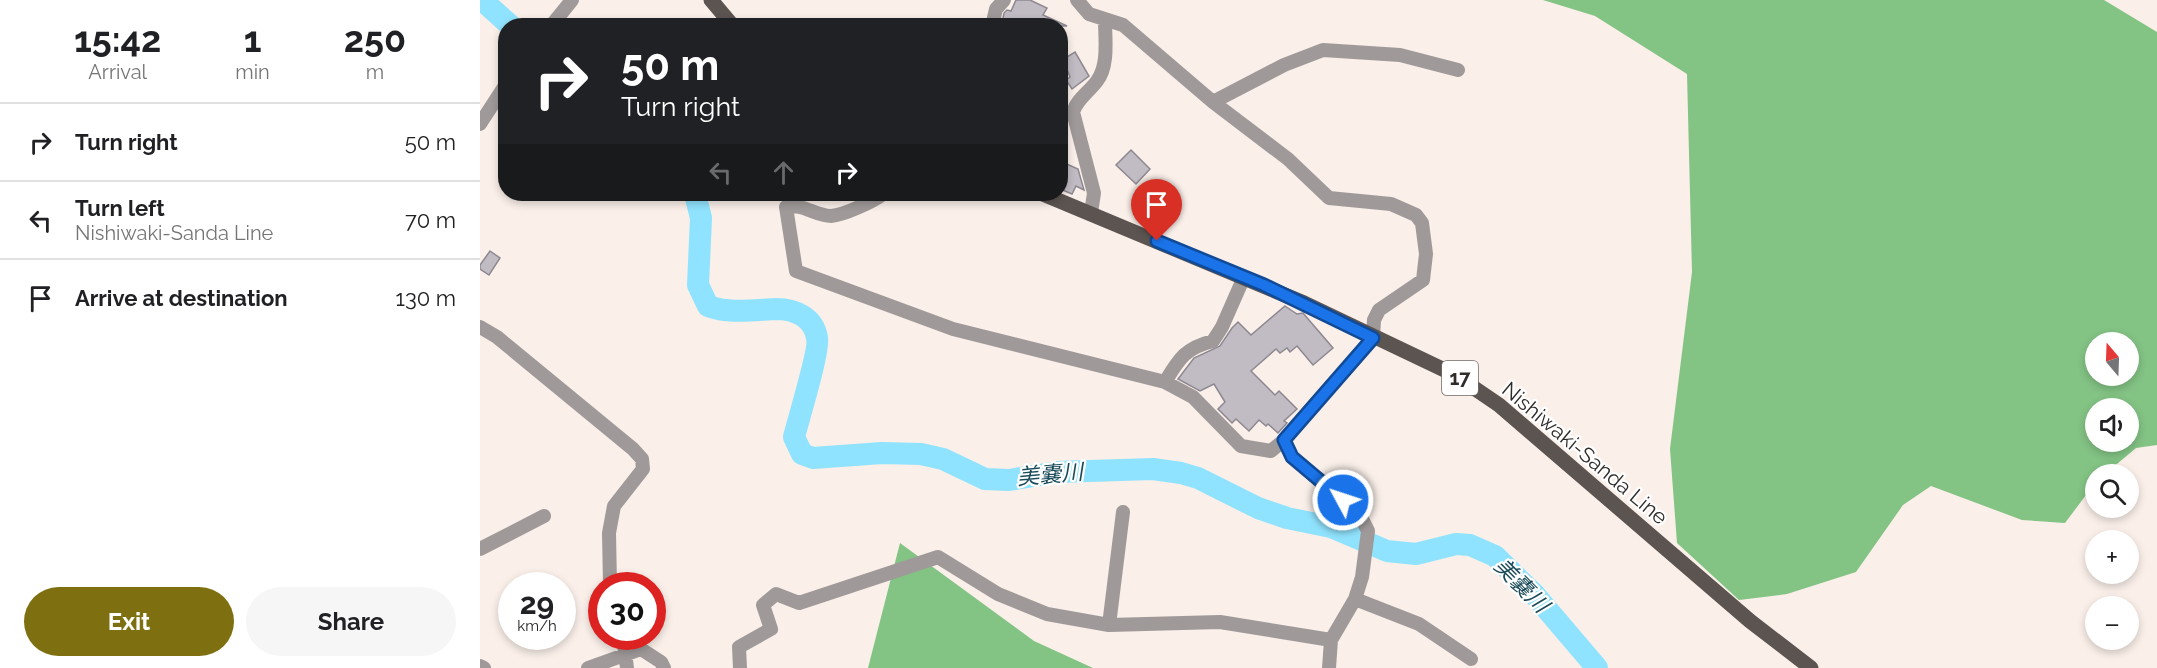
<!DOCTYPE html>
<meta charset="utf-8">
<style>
:root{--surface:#fff;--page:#f6f6f6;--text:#202124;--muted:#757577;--line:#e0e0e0;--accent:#7e7010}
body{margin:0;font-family:Raleway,"Noto Sans JP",sans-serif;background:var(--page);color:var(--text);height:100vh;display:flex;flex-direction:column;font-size:22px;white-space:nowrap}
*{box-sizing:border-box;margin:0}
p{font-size:20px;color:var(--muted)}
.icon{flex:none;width:33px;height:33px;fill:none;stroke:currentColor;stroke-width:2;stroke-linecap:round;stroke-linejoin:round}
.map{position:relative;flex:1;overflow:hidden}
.sheet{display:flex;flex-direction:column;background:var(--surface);width:480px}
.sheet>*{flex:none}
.hud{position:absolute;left:18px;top:18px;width:570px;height:183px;border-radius:24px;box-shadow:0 3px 9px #0003;background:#202124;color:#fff;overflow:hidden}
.needle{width:39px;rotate:341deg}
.buttons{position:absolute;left:1605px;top:332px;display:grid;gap:12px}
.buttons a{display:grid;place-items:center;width:54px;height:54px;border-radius:50%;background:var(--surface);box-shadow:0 3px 9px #0003;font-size:30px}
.speed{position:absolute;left:18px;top:572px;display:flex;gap:12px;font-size:30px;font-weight:700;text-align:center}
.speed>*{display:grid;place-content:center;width:78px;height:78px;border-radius:50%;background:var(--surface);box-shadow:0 3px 9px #0003;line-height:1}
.speed small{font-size:15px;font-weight:400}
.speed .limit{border:9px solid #d22;background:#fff;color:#111}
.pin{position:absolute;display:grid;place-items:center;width:51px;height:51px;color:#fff;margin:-62px -26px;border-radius:50% 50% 50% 0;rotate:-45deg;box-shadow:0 0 6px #0007}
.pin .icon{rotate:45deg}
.me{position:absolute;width:66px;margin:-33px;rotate:310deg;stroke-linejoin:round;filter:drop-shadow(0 0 4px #0008)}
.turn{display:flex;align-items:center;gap:21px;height:126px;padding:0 24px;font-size:27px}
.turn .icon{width:78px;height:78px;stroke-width:2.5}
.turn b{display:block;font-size:42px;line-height:51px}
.lanes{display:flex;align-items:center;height:57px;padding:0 24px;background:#0003;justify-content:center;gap:30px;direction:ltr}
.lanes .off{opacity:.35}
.eta{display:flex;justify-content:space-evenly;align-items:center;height:102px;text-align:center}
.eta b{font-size:36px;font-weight:700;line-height:42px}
.cta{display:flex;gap:12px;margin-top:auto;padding:12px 24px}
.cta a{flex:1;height:69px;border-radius:36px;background:var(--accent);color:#fff;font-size:24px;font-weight:700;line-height:69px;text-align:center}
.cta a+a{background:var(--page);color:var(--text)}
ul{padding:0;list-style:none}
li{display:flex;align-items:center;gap:18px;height:78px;padding:0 24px;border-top:2px solid var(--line)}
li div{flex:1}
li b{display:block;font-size:22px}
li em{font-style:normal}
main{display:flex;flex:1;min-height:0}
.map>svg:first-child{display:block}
.forest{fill:#83c384;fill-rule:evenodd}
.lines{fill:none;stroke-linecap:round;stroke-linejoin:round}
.river{stroke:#90e3fe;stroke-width:22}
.building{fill:#c1bbc4;stroke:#8d8890;stroke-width:1.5}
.minor{stroke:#9f9a99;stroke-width:14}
.primary{stroke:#5c5451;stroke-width:15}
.route-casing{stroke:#114b97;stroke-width:15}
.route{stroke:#1a73e8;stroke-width:10}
.labels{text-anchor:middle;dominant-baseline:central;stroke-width:4.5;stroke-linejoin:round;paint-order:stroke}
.shield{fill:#fff;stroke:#6e6b6a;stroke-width:1.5}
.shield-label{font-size:20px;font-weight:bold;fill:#302c2a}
.street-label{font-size:21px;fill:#302c2a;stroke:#fff}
.water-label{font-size:22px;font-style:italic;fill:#1b4b59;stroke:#fff}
</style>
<main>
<section class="sheet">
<div class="eta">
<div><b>15:42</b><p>Arrival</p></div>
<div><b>1</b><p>min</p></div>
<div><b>250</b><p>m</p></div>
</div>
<ul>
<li><svg class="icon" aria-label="right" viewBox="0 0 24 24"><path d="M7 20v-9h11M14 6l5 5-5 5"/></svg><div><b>Turn right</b></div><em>50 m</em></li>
<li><svg class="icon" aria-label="left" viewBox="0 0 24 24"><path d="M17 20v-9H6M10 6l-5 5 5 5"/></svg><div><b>Turn left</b><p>Nishiwaki-Sanda Line</p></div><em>70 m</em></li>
<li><svg class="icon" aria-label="arrive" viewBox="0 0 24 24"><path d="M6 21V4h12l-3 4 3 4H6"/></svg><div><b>Arrive at destination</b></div><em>130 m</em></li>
</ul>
<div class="cta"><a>Exit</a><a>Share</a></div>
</section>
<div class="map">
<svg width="1677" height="668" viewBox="0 0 1677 668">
<rect width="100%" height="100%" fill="#faefe9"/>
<path class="forest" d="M1063 0H1624L1677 32V445L1656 448 1625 474H1616L1615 483 1585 523 1542 520 1451 486 1423 505 1376 572 1307 594 1259 600 1197 543 1190 449 1212 272 1207 74 1115 16ZM1616 342H1648V375H1616ZM1616 408H1648V441H1616Z
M420 543 554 641 613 668H388Z"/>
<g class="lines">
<path class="river" d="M2 0 31 26
M215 194 221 218 218 285 228 306C248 314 274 310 296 309 316 309 334 318 337 338 340 349 318 421 314 437L322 454 333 458 402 453 441 454 463 459 505 479 529 480 577 472 673 469 701 473 718 478 778 508 807 518 851 527 907 551 936 554 976 544 990 545 1015 556 1054 594 1117 668"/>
</g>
<path class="building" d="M536 0H550L567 8 563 15 587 26H527L522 23 524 13 527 10 531 11Z
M595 52 609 76 592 89 586 80 590 77 588 72 582 60Z
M651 150 670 169 656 184 636 165Z
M580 161 598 169 604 190 596 186 592 194 580 189Z
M10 251 20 258 9 275 0 269V265Z
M805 306 817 314 823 313 853 348 833 365 817 346 810 352 807 348 800 353 796 349 771 371 795 395 799 391 817 409 804 421 807 423 798 433 788 424 786 426 779 420 769 431 756 419 752 423 738 409 745 402 734 384 720 391 698 379 714 358 740 346 752 328 758 322 771 335Z"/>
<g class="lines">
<path class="minor" d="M597 0 609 14 643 25 733 102 808 159 849 198 911 204 936 215 942 223 946 254 943 280 899 310 894 320 893 338 804 440 812 457 880 515 888 531 882 577 875 599 851 640 849 668
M71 26 92 0
M512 26 516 9 524 0
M733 102 804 65 843 50 920 55 978 70
M0 124 26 84
M403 194C392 202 364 215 351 216 335 216 323 203 306 207L316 271 473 329 685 382 713 397 761 446 791 451 804 440
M611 213 614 193 593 112C597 99 609 92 617 81 629 65 625 39 625 20
M0 327 17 337 153 449 162 459 163 469 134 506 129 533 130 585
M685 382C699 359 705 348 733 341L742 327 764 277
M0 549 64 516
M875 599 939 624 991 659
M629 625 643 512
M143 636 147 668
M0 666 4 668
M108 668 161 649 181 662 184 668
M260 668 259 647 291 629 283 605 296 594 319 603 458 557 518 594 567 614 629 625 740 622 851 640"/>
<path class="primary" d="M231 0 253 26
M563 194 824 303 975 375 1019 405 1270 621 1331 668"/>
</g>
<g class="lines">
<defs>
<path id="route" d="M677 241 784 285 893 338 804 440 812 457 863 500"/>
</defs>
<use href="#route" class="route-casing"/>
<use href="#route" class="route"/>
</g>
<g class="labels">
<rect class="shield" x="962" y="361" width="36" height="34" rx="4.5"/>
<g class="shield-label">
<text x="980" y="378">17</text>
</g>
<g class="street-label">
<text transform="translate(1105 453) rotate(40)">Nishiwaki-Sanda Line</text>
</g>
<g class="water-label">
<text transform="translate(570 474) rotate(-5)">美嚢川</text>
<text transform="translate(1042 585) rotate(45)">美嚢川</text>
</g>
</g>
</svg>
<div class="buttons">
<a><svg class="needle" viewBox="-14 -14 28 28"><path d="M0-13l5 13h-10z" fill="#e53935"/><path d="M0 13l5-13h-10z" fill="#757577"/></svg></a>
<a><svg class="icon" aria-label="sound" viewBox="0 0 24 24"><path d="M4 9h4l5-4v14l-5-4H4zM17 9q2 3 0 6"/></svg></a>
<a><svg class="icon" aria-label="search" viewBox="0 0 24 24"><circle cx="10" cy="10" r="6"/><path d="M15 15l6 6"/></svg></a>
<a>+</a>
<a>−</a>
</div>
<div class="speed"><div>29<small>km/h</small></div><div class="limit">30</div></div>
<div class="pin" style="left:677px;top:241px;background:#d93025"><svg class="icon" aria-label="arrive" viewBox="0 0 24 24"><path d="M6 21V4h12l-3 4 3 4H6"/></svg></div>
<svg class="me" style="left:863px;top:500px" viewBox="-20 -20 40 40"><circle r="17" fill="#1a73e8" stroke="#fff" stroke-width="3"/><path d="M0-11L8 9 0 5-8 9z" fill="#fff"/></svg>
<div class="hud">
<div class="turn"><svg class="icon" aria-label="right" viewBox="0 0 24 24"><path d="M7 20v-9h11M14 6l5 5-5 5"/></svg><div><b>50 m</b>Turn right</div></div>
<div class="lanes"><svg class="icon off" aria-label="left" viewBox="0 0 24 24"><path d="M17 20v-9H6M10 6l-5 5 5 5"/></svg><svg class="icon off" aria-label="ahead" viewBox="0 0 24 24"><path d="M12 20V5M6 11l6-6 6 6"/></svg><svg class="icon" aria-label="right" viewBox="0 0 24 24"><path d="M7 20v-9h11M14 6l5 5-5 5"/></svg></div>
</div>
</div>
</main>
